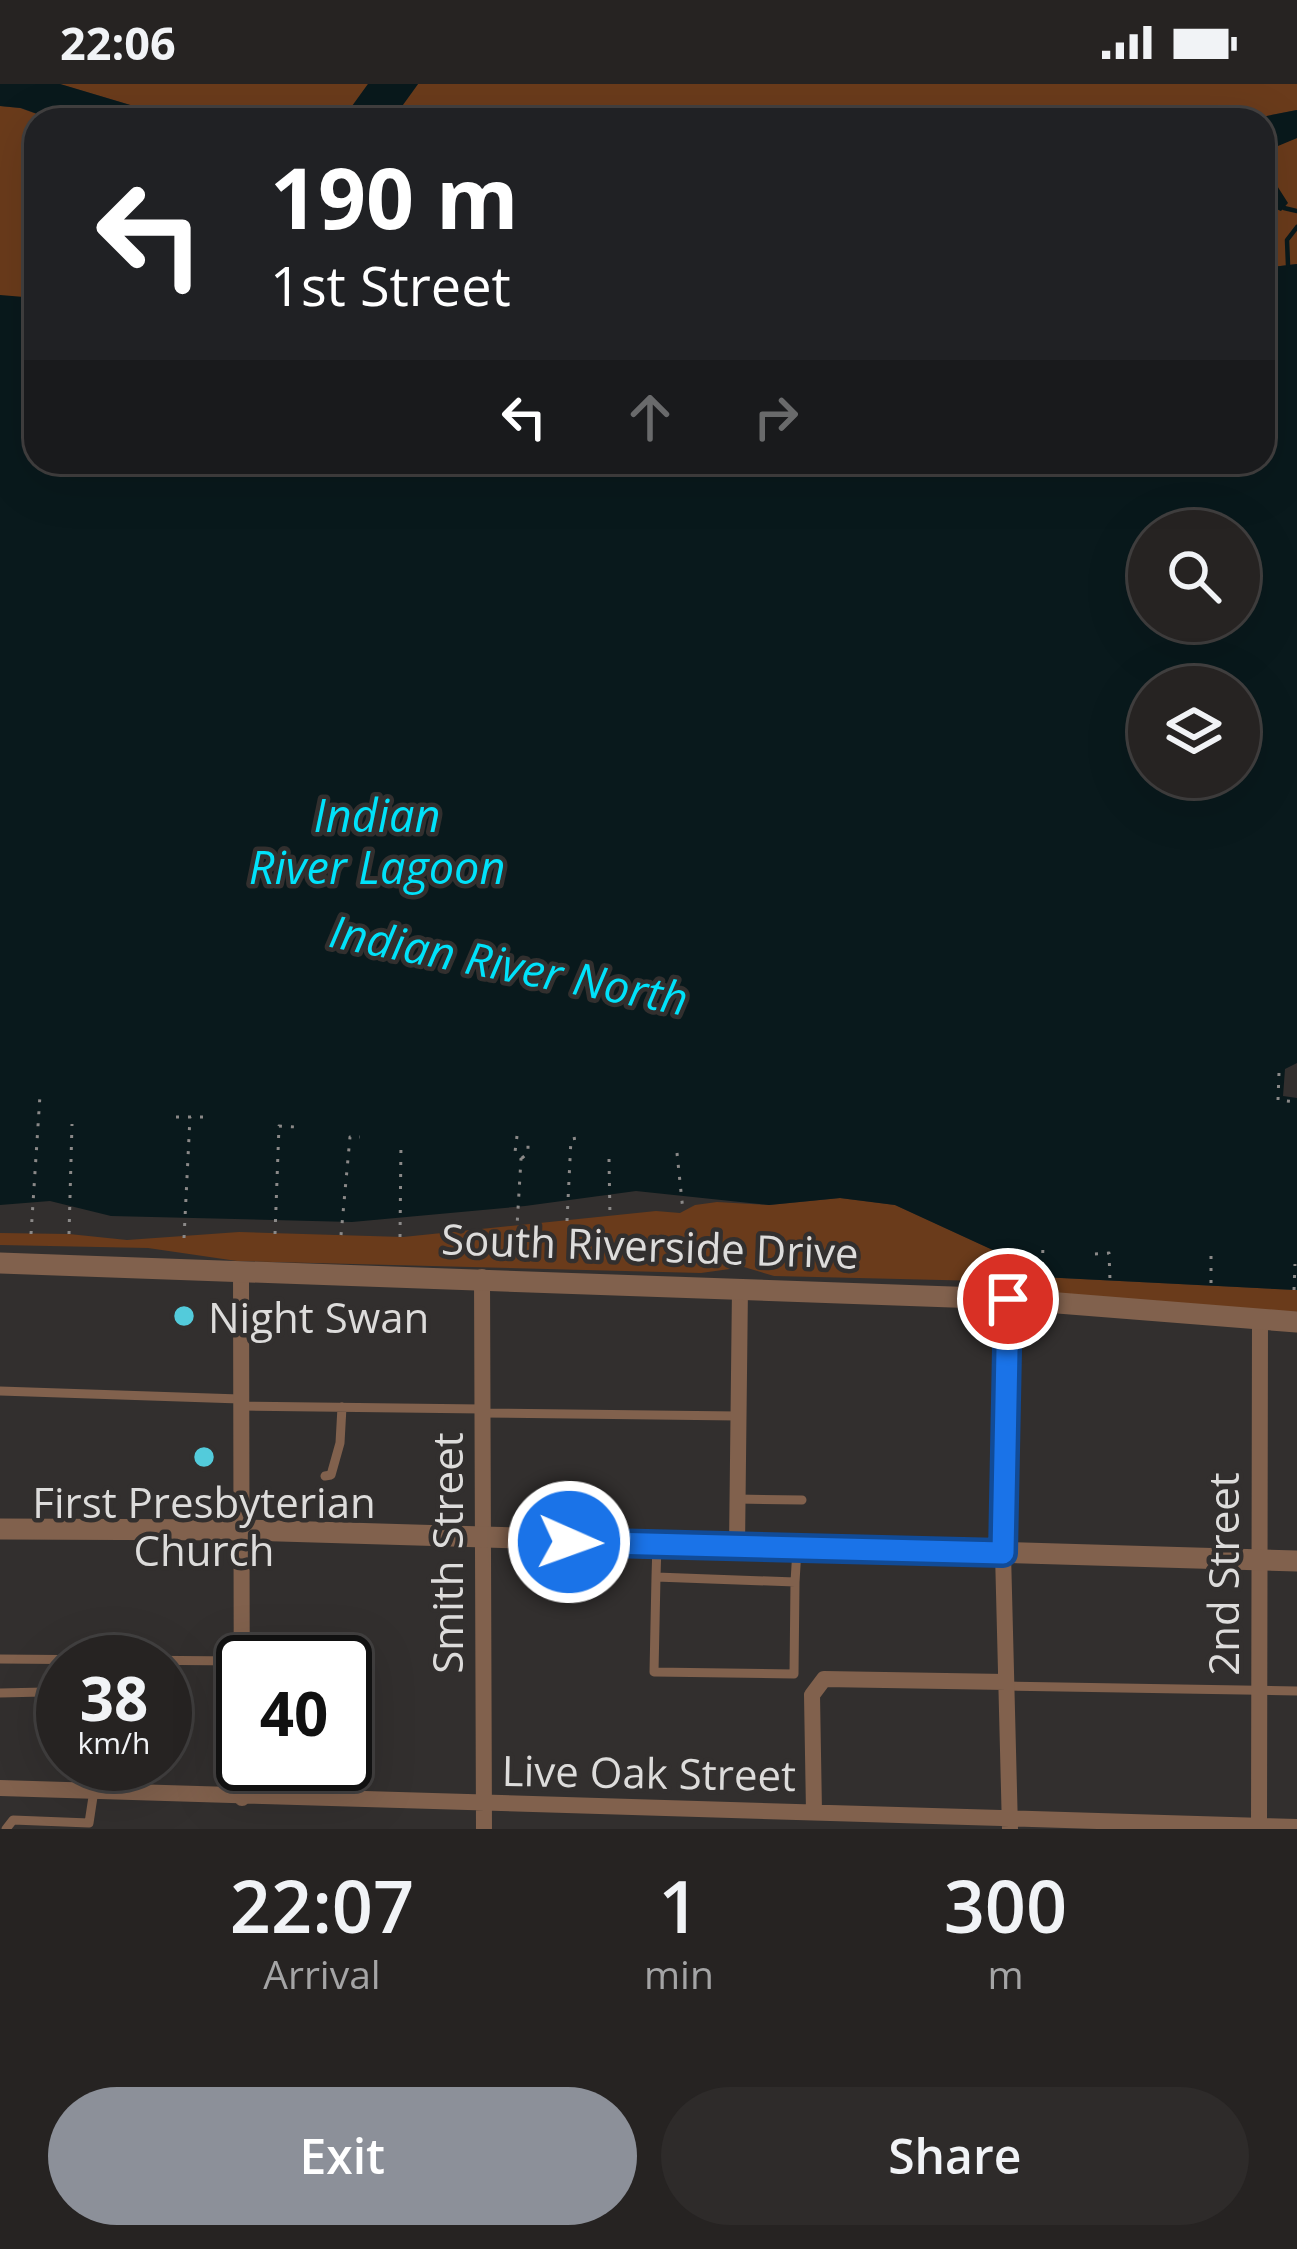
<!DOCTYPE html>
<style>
:root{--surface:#262322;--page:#2e2b2a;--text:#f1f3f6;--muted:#a4a4a5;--line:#424040;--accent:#8c9099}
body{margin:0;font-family:"Open Sans",sans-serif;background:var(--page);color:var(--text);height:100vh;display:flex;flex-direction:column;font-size:45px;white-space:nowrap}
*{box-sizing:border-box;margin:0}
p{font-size:39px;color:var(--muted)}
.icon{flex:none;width:66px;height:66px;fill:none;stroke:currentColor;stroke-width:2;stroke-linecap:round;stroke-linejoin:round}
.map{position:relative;height:1745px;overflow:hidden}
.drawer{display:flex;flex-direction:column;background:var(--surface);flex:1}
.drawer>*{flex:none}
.top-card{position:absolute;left:24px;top:24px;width:1251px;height:366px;border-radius:36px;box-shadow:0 12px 48px #0002,0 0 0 3px var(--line);background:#202124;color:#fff;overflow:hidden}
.tools{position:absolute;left:1128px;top:426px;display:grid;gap:24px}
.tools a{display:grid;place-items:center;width:132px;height:132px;border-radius:50%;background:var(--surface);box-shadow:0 12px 48px #0002,0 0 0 3px var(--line);font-size:60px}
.speed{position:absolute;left:36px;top:1551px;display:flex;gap:24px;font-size:60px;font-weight:700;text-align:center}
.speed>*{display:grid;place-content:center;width:156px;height:156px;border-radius:50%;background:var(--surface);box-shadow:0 12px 48px #0002,0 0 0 3px var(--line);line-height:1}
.speed small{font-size:30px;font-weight:400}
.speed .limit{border:6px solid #111;border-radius:18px;background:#fff;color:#111}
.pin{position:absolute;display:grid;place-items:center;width:102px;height:102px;color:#fff;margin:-51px;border:6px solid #fff;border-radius:50%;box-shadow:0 3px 12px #0007}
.me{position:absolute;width:132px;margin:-66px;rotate:92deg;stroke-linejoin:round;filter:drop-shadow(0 0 9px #0008)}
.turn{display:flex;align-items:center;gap:42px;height:252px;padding:0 48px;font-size:54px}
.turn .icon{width:156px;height:156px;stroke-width:2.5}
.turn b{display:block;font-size:84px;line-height:102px}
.lanes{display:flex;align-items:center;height:114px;padding:0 48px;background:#0003;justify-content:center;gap:60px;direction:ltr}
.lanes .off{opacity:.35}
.eta{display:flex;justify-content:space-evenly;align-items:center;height:204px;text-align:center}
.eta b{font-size:72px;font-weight:600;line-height:84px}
.action{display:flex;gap:24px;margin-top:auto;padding:24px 48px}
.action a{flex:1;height:138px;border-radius:72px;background:var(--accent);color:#fff;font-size:48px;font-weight:600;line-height:138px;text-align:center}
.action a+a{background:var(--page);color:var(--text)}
.status{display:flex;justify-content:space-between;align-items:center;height:84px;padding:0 60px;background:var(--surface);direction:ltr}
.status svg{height:33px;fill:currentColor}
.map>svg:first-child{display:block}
.green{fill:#6a3b1b}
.water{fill:#09191c;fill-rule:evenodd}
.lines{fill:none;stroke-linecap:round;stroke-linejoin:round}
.stream{stroke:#09191c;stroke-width:4.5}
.path{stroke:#8b8988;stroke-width:3;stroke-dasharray:3 9;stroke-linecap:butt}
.service{stroke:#81614d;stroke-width:9}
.minor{stroke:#81614d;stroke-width:16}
.tertiary{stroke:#81614d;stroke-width:21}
.route-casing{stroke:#114b97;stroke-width:30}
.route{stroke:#1a73e8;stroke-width:21}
.poi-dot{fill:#53cbdb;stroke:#322f2e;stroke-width:4.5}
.labels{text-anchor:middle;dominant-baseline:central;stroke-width:9;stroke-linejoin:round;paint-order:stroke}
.street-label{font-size:42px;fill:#dddcdb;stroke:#322f2e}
.poi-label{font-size:42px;fill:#dddcdb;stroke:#322f2e;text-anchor:start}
.water-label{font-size:45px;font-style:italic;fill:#00e2fa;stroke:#322f2e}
</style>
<div class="status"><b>22:06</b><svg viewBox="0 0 49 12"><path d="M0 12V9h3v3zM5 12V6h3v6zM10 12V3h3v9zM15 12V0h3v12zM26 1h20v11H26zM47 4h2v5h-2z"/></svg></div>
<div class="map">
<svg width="1297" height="1745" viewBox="0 0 1297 1745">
<rect width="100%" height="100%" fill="#322f2e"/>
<path class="green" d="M60 0H368L342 36H162L157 29Z
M418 0H1297V26L1246 36H392Z
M0 22 20 24 54 36H36V231L0 229Z
M1297 54V180L1263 184V119L1281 127 1267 86 1278 61Z
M840 1114 895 1121 995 1167 1022 1192 1297 1206V1228L1120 1219 983 1197 774 1192 744 1183 701 1189 237 1177 148 1164 0 1161V1149L69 1150 127 1156 239 1148 403 1153 656 1127 680 1129 695 1121 717 1118 769 1121Z"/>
<path class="water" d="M0 0H60L157 29 162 36H54L21 24 0 22Z
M368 0H418L392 36H342Z
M1297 26V54L1278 62 1267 86 1288 119 1281 127 1263 119V36H1246Z
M1297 180V979L1285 985 1283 1012 1297 1014V1206L1022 1192 995 1167 895 1121 840 1114 769 1121 636 1107 525 1122 352 1138 111 1132 50 1117 0 1121V211L36 214V378H1263V184ZM1149 447H1239V537H1149ZM1239 603V693H1149V603Z"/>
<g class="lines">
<path class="stream" d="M1284 124 1297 127
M1288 181 1287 156 1297 143"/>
<path class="path" d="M1279 989 1278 1016 1297 1018
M176 1033H210
M517 1052 515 1068 521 1075 517 1142
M677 1069 683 1127
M522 1074 528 1069V1053
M609 1075 610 1133
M567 1137 571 1055 578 1054
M31 1150 40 1011
M69 1150 72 1040
M275 1150 279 1042 296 1043
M341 1151 350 1053H360
M400 1153 401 1058
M184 1154 190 1033
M1095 1170 1109 1169 1110 1196
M1211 1172V1201
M1042 1193 1043 1161
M1294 1206 1295 1180"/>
<path class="service" d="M0 1307 240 1315
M243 1322 482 1325
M481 1329 738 1332
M325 1392 331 1391 340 1359 342 1323
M737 1415 802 1416
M657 1460 656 1493 795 1498 797 1465
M656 1493 654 1588 794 1590 795 1498
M0 1575 240 1577
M1007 1602 1297 1607
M0 1609 44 1608 45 1642 63 1655
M6 1745 13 1736 89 1739 98 1680"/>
<path class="minor" d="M241 1186 242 1714
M482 1193 484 1745
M1008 1215 1003 1469 1010 1745
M737 1463 740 1203
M0 1704 1297 1743
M814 1728 812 1611 824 1595 1006 1598
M1259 1745 1260 1236"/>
<path class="tertiary" d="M0 1179 1008 1215 1297 1238
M0 1445 244 1446 1297 1477"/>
</g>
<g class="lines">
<defs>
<path id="route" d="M569 1458 1003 1469 1008 1215"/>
</defs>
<use href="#route" class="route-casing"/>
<use href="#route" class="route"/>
</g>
<g class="poi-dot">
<circle cx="184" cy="1232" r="12"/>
<circle cx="204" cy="1373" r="12"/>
</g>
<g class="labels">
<g class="street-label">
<text transform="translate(650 1161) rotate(2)">South Riverside Drive</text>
<text transform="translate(446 1469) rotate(-90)">Smith Street</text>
<text transform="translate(1222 1490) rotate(-90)">2nd Street</text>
<text transform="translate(649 1688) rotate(1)">Live Oak Street</text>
</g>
<g class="poi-label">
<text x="208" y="1232">Night Swan</text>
<text x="204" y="1417" text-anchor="middle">First Presbyterian<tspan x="204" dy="48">Church</tspan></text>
</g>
<g class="water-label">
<text x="377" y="730">Indian<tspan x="377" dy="52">River Lagoon</tspan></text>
<text transform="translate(509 880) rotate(11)">Indian River North</text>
</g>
</g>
</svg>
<div class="tools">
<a><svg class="icon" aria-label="search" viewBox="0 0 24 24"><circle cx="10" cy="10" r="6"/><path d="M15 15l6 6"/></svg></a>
<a><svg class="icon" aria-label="layers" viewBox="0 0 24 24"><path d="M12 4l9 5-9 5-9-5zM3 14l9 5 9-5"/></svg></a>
</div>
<div class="speed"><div>38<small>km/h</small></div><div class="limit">40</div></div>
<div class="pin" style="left:1008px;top:1215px;background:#d93025"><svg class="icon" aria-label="arrive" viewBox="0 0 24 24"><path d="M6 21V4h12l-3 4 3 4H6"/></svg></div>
<svg class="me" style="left:569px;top:1458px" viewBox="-20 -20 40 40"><circle r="17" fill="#1a73e8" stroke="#fff" stroke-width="3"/><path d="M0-11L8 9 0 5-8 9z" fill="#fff"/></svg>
<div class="top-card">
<div class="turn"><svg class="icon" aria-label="left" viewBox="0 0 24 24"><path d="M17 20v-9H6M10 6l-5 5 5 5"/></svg><div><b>190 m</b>1st Street</div></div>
<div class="lanes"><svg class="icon" aria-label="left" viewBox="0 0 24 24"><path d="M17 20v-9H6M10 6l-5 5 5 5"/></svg><svg class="icon off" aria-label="ahead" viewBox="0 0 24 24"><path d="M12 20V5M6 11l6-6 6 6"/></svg><svg class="icon off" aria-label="right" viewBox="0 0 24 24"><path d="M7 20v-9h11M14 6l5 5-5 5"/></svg></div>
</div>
</div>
<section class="drawer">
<div class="eta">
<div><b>22:07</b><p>Arrival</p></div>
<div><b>1</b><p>min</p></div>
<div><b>300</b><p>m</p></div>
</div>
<div class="action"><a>Exit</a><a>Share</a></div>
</section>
